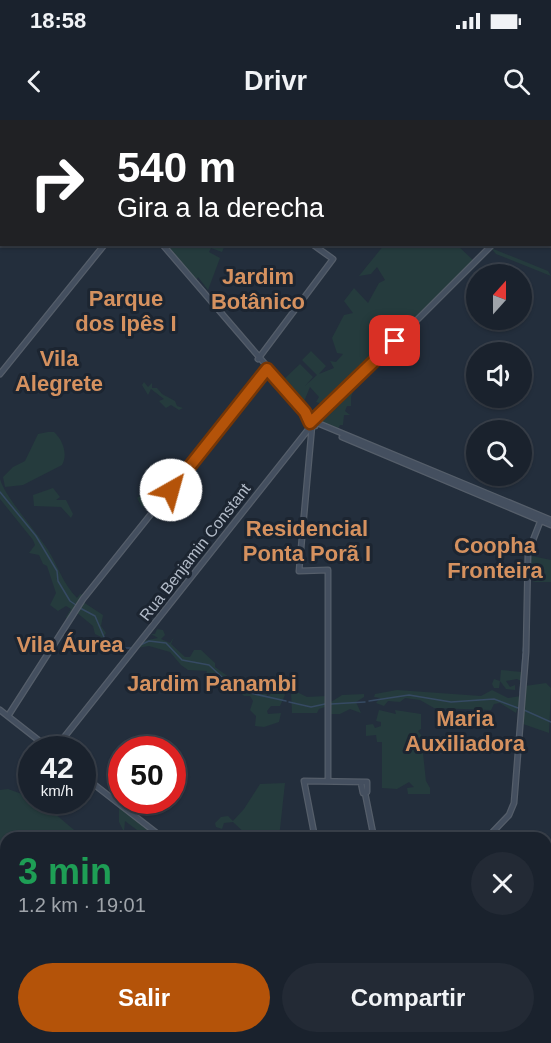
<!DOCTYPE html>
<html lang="es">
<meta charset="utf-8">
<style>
:root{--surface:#1a222d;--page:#232a35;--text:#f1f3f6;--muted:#9fa4aa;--line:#383f49;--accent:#b45309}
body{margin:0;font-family:Helvetica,sans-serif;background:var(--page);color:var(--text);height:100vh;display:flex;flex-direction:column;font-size:22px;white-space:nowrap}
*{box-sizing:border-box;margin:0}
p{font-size:20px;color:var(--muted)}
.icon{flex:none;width:33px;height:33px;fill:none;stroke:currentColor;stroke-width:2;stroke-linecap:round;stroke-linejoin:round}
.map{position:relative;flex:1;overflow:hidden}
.side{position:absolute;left:0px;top:712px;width:552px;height:212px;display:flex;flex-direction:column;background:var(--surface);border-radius:18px 18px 0 0;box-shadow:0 2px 4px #0004,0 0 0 2px var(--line)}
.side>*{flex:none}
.guide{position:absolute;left:0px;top:0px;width:552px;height:126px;box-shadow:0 2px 4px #0004,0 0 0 2px var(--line);background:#202124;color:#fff;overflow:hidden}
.needle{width:39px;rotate:21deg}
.buttons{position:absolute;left:466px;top:144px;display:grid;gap:12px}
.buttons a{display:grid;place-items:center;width:66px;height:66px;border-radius:50%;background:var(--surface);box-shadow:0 2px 4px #0004,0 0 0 2px var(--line);font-size:30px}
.speed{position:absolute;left:18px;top:616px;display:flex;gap:12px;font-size:30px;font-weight:700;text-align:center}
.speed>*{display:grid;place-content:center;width:78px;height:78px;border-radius:50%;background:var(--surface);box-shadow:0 2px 4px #0004,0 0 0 2px var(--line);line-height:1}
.speed small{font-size:15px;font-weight:400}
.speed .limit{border:9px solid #d22;background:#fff;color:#111}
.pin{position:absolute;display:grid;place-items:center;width:51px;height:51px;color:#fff;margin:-26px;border-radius:12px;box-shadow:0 3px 9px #0006}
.me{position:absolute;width:66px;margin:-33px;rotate:38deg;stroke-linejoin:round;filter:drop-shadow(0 0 4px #0008)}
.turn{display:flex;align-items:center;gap:21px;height:126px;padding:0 18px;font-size:27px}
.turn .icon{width:78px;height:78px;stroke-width:2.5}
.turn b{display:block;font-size:42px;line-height:51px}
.round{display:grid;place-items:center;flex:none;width:63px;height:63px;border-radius:32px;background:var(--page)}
.summary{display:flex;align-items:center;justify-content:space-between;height:102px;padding:0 18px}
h1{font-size:36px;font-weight:800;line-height:45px;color:#1e9e55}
.primary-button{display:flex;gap:12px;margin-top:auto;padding:12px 18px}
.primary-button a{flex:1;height:69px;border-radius:36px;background:var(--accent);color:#fff;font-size:24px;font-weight:800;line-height:69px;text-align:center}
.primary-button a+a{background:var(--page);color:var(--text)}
.status{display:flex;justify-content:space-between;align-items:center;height:42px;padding:0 30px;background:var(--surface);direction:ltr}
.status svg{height:16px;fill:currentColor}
header{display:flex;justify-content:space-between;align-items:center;height:78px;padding:0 18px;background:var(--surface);font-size:27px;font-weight:800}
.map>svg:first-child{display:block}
.green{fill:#253b3d}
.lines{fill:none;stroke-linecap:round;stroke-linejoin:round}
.stream{stroke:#364a63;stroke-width:1.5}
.secondary-casing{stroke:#555e6a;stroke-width:7}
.secondary{stroke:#444f5f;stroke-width:4.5}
.route-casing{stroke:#753606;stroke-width:15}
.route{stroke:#b45309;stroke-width:10}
.labels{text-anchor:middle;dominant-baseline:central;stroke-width:6;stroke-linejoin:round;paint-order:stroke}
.street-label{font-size:16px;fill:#b2bbc8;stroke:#1c2531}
.district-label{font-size:22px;font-weight:bold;fill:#d5915f;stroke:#1c2531}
</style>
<div class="status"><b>18:58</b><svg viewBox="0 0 49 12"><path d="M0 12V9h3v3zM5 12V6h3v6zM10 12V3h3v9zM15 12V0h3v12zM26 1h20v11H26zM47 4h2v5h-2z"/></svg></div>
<header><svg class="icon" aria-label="back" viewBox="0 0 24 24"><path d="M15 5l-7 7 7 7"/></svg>Drivr<svg class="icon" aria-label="search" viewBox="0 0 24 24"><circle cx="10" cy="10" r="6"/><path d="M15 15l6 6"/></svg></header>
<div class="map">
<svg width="551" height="923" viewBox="0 0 551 923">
<rect width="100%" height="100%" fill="#232e3c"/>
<path class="green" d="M165 125H225L222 132 211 128 209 132 220 138 208 170 198 157 196 161Z
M384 125H457L474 141 328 288 322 291 325 285 316 282 319 277 310 267 303 284 282 261 300 244 313 257 305 266 317 255 302 240 311 231 326 246 319 254 334 248 330 241 336 242 343 234 337 233 332 218 344 195 353 193 344 181 354 168 368 183 379 163 385 160 377 147 371 154 359 156Z
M491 128 548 151 551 156 496 134Z
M357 261 351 277V286H347L345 291 350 295H344L343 305H340L338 309 319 301Z
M144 262 148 267 152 263V268H157L162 274 175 281 177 286 183 288 179 290 171 285 166 288 159 281 164 279 151 269 148 275 142 265Z
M48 312H54C63 320 68 334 62 345L23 365 5 367 3 357 13 347 25 341 38 314Z
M0 359C5 377 36 411 48 430 58 446 63 464 77 478L80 474 84 475 68 501 66 497 71 489 66 486 58 491 50 485 56 473 47 446 43 444 39 435 29 433 35 425 33 420 0 379Z
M53 368 60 377 56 380H66L73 394 71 398 61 387 34 386 33 375Z
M149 368 157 369 159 375 142 387 137 378Z
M532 436 551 440V462H532L542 459 530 458 529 438Z
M83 482 103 495 101 506 106 513 103 518 95 514 93 506 76 492Z
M157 509 163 510 165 515 161 519 170 523 174 517 171 524 185 537H190L194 530H201L215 543V547L233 560 228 562V568L224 566 219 568V565L215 564 221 563 216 558 204 560 207 551 188 550 181 545 170 532 149 526 137 528 142 521 158 518 151 514H155Z
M501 550 522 552 521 561 517 559 506 561 510 567 515 565V570L506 569 500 561 499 568H494L492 564 494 559 500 561Z
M237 559 253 572 270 564 266 570 267 576 270 575 272 559 285 575 280 586H271L267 591 268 594 281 593 279 602 264 607 255 606 256 596 250 590 253 581 250 576H244L236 568Z
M546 563 551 568 549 613 523 604 525 566Z
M293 570 307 577 326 576 328 586 319 589 317 593H292L291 572Z
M397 570 481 576 492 570 508 578 521 576 516 593 500 583 494 584 491 590 434 588 420 580 405 578 400 582 388 581 384 586 376 583 380 578 374 577 375 574Z
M364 574V577L356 582 361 593 350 589 340 594H329L331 582 342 575Z
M379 590 396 594 395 590 421 594V609L418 611 421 615 426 661 430 668V674H408L407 668 414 667 409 662 397 669 382 668V622H377L376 615 366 616V605L373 604 375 608 381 606V602L376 601Z
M285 663 279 718H270L273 712 271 710 266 718H250L233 702 224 703 222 709 216 707 215 703 221 697 228 696 233 701 244 689 260 664Z
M8 669 30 677 32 681 54 693 80 715 77 718H6V787L0 788V670Z
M119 687 151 712 148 718H127V714L133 711 137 717 141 713 125 701 124 712 119 702Z
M247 918H334L329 919V923H250Z"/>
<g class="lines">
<path class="stream" d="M486 0 487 2
M550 90H551
M0 372 36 416 57 451 58 461 70 481 76 485
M80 488 95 496 104 517
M107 519 118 528H131
M138 526 149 521 166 523 182 540 209 545 223 558 244 566 250 573 286 581
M523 531 524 524
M522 549 523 534
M521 560 522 551
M520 573 521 563
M369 581 409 575 451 582 494 579 518 588
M289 582 311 587 325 584
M331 584 365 582
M524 590 551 602
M546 783 551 777
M429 923 431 918"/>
<defs>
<path id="secondary" d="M57 0 58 2
M150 2V0
M550 66H551
M162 124 315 302 551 400
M258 239 333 139 312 124
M0 254 105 124
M315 302 493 124
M312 306 299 451 328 450V661
M342 317 551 405
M0 590 51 630
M8 596 83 479 267 249
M54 630 311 306V302H315V306H311
M82 655 163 718
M365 673 374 718
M315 718 304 661 367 662V672L363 673 361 663
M487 718 509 695 514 683 526 532 528 433 542 397
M0 875 6 874
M0 879 6 877
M546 897 551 894
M243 918 246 923
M422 918 424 923
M476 918 477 923
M480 918 481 923
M54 923 75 918
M74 923 94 918"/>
</defs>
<use href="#secondary" class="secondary-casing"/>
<use href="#secondary" class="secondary"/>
</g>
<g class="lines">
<defs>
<path id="route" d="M171 370 267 249 305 292 310 303 395 221"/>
</defs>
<use href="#route" class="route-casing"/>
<use href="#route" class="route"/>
</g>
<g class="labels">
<g class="street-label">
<text transform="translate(195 432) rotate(-52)">Rua Benjamin Constant</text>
</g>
<g class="district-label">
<text x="258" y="156">Jardim<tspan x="258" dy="25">Botânico</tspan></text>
<text x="126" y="178">Parque<tspan x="126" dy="25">dos Ipês I</tspan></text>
<text x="59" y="238">Vila<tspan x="59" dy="25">Alegrete</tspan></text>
<text x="307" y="408">Residencial<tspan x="307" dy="25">Ponta Porã I</tspan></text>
<text x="495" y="425">Coopha<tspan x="495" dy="25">Fronteira</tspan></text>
<text x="70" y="524">Vila Áurea</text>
<text x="212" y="563">Jardim Panambi</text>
<text x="465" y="598">Maria<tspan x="465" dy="25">Auxiliadora</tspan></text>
</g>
</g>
</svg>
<div class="buttons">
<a><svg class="needle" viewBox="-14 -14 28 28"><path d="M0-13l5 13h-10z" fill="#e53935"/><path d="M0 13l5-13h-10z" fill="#9fa4aa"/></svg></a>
<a><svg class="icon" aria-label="sound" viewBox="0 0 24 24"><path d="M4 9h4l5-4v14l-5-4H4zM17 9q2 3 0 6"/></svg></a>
<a><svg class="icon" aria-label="search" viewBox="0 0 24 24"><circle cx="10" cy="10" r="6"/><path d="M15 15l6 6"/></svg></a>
</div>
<div class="speed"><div>42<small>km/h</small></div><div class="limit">50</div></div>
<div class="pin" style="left:395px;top:221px;background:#d93025"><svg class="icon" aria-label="arrive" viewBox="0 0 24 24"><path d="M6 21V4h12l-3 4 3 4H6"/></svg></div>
<svg class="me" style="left:171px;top:370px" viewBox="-20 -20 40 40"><circle r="19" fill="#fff"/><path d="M0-13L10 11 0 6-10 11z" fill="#b45309"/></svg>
<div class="guide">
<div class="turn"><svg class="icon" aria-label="right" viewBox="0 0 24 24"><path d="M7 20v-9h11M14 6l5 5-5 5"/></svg><div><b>540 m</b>Gira a la derecha</div></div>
</div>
<section class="side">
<div class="summary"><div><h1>3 min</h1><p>1.2 km · 19:01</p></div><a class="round"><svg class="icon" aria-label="close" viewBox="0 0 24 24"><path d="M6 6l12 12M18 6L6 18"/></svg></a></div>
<div class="primary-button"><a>Salir</a><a>Compartir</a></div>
</section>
</div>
